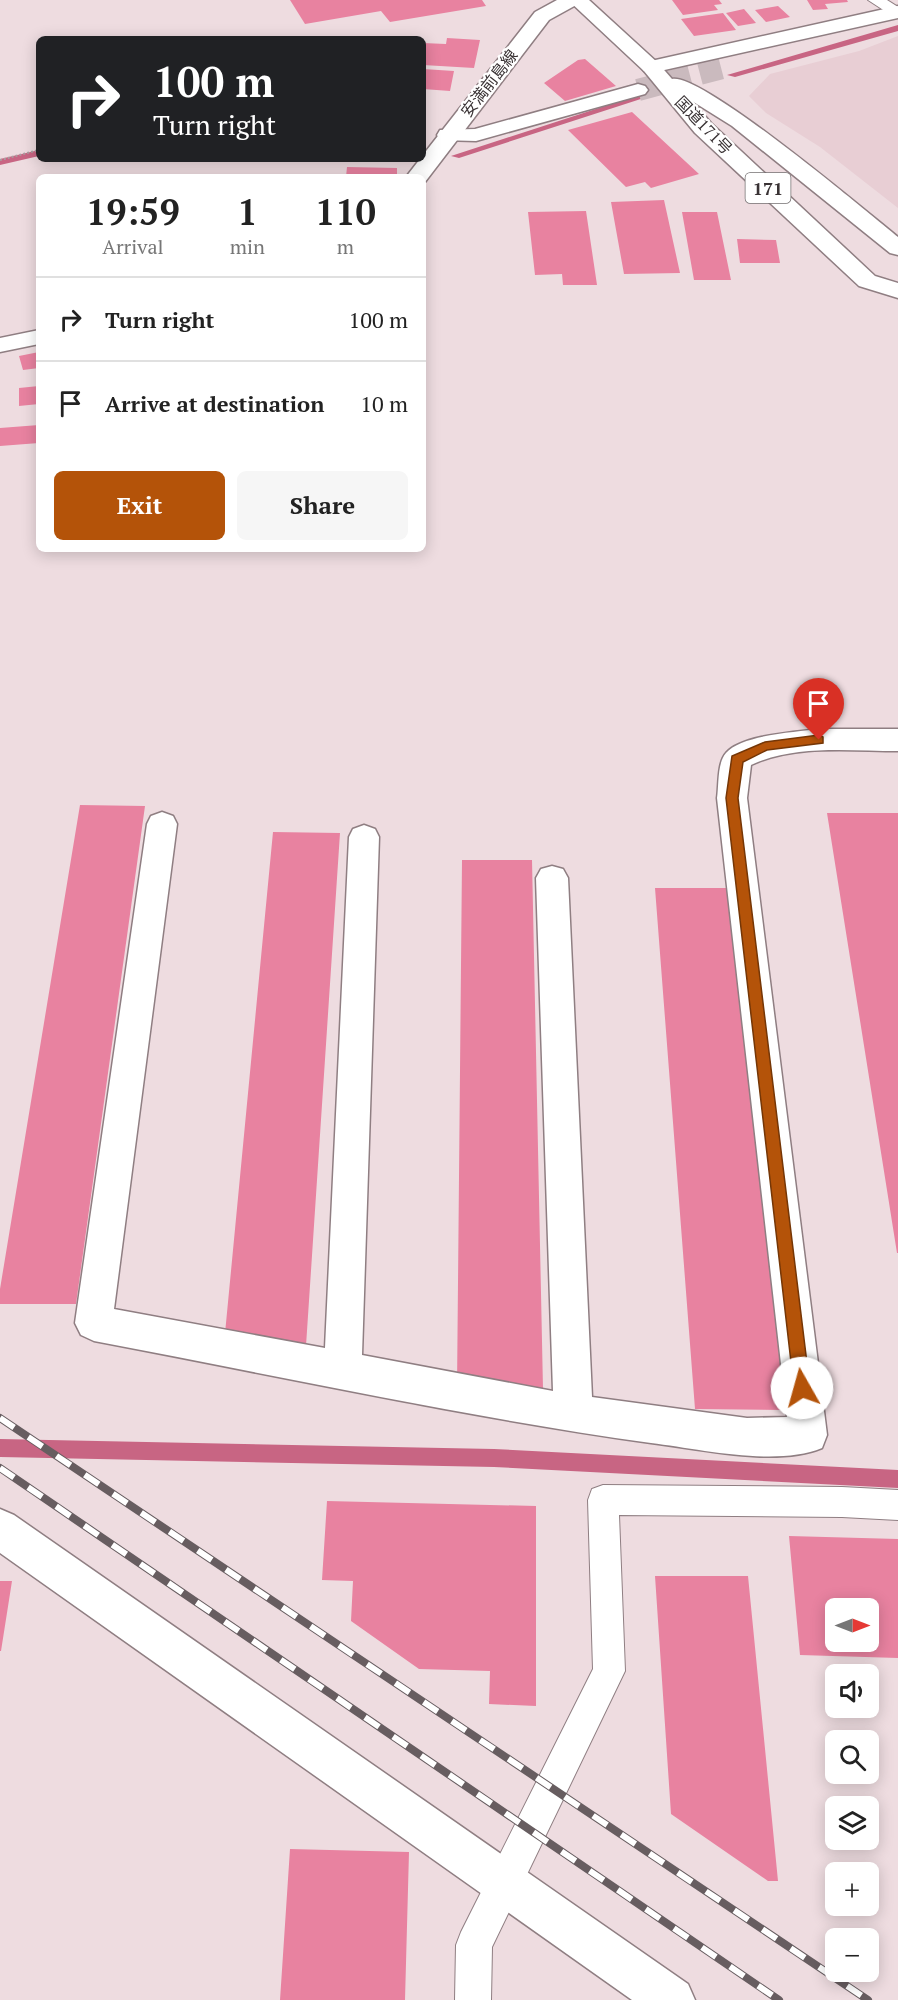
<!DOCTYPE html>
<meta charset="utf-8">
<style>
:root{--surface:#fff;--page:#f6f6f6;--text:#222;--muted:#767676;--line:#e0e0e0;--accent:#b45309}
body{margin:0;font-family:"PT Serif","Noto Sans JP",serif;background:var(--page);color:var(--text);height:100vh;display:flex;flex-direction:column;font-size:22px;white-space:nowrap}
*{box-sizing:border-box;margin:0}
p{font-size:20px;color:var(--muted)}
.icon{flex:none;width:33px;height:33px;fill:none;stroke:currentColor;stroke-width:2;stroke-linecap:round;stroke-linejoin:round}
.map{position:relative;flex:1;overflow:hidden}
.drawer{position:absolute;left:36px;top:174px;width:390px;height:378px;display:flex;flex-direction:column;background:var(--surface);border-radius:9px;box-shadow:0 3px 15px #0003}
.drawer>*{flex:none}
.banner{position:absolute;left:36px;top:36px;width:390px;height:126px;border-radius:9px;box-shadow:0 3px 15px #0003;background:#202124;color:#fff;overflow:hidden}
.needle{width:39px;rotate:90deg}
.tools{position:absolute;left:825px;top:1598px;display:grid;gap:12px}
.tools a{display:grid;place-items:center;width:54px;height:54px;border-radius:9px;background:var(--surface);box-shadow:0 3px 15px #0003;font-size:30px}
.pin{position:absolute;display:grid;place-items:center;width:51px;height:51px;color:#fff;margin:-62px -26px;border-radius:50% 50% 50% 0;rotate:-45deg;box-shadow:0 0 6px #0007}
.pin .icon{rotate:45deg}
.me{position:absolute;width:66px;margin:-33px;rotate:353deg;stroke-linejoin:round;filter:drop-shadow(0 0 4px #0008)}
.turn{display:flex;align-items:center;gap:21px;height:126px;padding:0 18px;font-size:27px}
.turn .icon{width:78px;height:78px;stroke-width:2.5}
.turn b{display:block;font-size:42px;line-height:51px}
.eta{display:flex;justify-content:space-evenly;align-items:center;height:102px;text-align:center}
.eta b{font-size:36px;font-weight:700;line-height:42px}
.cta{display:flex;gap:12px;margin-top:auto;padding:12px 18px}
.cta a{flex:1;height:69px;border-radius:9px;background:var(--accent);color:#fff;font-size:24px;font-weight:700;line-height:69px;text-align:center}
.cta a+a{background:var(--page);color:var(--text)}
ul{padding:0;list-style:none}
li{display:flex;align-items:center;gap:18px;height:84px;padding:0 18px;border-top:2px solid var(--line)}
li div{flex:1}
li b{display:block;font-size:22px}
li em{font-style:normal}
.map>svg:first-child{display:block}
.built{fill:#e8ced4}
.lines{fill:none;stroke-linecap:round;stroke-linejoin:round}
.stream{fill:#c86583;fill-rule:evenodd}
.building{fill:#e882a0;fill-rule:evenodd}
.street-tunnel{stroke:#cababe;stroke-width:22;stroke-dasharray:22 10;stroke-linecap:butt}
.lane-casing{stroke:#8f7e82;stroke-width:2}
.street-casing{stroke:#8f7e82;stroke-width:3}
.secondary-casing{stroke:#8f7e82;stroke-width:3}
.highway-casing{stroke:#8f7e82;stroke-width:3}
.path{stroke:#ab9da0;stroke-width:2;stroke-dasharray:2 2;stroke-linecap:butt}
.lane{fill:#fff;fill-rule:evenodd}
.street{fill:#fff;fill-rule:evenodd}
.secondary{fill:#fff;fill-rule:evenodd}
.highway{fill:#fff;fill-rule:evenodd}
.rail-casing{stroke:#675d60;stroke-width:8}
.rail{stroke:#fff;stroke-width:6;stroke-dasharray:17;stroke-linecap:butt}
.route{fill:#b45309;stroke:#753606;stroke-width:1.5}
.labels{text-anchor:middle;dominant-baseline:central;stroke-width:4.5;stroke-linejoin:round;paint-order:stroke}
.far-street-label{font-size:16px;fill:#393234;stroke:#fff}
.shield{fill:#fff;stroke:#747071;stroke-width:1.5}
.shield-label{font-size:18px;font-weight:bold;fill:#393234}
</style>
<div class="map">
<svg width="898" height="2000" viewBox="0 0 898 2000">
<rect width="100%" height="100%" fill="#eedce0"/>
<path class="built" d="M898 36V208L820 147 766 113 749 96 770 74 859 51Z"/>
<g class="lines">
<path class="stream" d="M898 25V31L735 77 727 75Z
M642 94 650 96 459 158 451 156Z
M39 150V156L0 165V159Z
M0 1439 494 1449 898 1470V1488L494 1467 0 1457Z"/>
</g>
<path class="building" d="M290 0H482L486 6 390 22 381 11 305 24Z
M672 0H719L722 4 714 5 718 10 683 15Z
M807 0H847L848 2 825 4 828 9 813 10Z
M778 6 790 17 766 22 755 10Z
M744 9 756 23 738 26 726 13Z
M723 13 736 30 694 36 681 19Z
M447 38 480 40 474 68 423 65V43L446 44Z
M585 59 616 86 565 101 544 83 578 60Z
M423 69 454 71 450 91 423 89Z
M632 112 699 174 651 188 645 182 626 187 568 130Z
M347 167 397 168V177H346Z
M664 200 680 273 624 274 611 202Z
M586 211 597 285H563L562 274 535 275 528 212Z
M682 212H717L731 280H694Z
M737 239 776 240 780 263H740Z
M39 352V368L23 370 19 356Z
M39 386V404L19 406V388Z
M39 425V443L0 446V428Z
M80 805 145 806 76 1304H0V1289Z
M827 813H898V1253H897Z
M273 832 340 833 306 1346 224 1344Z
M462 860H532L543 1389 457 1388Z
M655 888H728L785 1410 695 1409Z
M327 1501 536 1506V1706L489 1704 490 1671 419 1669 351 1621 353 1581 322 1580Z
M789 1536 898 1539V1658L800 1655ZM836 1608H868V1641H836Z
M655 1576H748L778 1881H768L671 1814Z
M0 1581H12L1 1651H0Z
M290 1849 409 1852 405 2000H280Z"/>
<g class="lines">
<path class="street-tunnel" d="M638 90 726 67"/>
<defs>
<path id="lane" d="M868 0H887L898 7V16L891 15Z
M603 1485 842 1487 898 1490V1520L842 1517 619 1515 625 1671 492 1947 491 2000H455L456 1945 461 1932 593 1669 588 1500 592 1489Z"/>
<path id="street" d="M898 6V18L651 73 644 71 641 67 644 63 651 61Z
M638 84 645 86 648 90 645 94 476 141 440 140 437 135 440 130 475 129Z
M819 729H898V751C850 751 795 744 751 765L747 798 827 1435 822 1448C776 1467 700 1449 651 1443 465 1417 279 1376 94 1341L81 1335 75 1323 147 824 151 816 162 812 173 816 177 824 114 1309 325 1348 349 837 353 829 364 825 375 829 379 837 362 1355 553 1391 536 878 541 869 552 866 563 869 568 878 592 1397 747 1418 787 1417 717 798C719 786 717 763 726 753 741 735 796 732 819 729Z"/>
<path id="secondary" d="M557 0H581L578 4 549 20 425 182 423 177H406L420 159H423V155L535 12Z
M39 330V344L0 352V338Z
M0 1509 14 1515 688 1984 695 2000H632L0 1553Z"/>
<path id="highway" d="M568 0H589L658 63 672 79C701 72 867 212 898 237V255L890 253 732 126 692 101 711 123 875 276 898 283V298L859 286 695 133 644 71Z"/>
</defs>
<use href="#lane" class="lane-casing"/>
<use href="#street" class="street-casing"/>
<use href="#secondary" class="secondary-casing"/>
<use href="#highway" class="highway-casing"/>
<path class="path" d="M0 160 39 150"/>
<use href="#lane" class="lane"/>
<use href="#street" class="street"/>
<use href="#secondary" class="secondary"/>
<use href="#highway" class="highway"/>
<defs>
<path id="rail" d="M0 1418 868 2000
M0 1468 779 2000"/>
</defs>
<use href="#rail" class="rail-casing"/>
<use href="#rail" class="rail"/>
</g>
<path class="route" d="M819 735 823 737V743L767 750 743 762 738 798 810 1388 808 1393 802 1396 796 1393 794 1388 726 798 732 756 765 742Z"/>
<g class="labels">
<g class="far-street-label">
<text transform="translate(489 83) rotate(-52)">安満前島線</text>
<text transform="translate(704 125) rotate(46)">国道171号</text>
</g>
<rect class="shield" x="745.5" y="173" width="45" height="30" rx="4.5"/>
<g class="shield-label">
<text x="768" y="188">171</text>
</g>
</g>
</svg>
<div class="tools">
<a><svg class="needle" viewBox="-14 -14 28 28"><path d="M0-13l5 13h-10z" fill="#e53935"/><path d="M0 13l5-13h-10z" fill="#767676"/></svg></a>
<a><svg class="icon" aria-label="sound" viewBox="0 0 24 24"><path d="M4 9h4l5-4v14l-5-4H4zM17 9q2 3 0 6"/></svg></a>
<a><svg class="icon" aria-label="search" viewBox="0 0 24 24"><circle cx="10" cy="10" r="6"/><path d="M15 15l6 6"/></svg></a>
<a><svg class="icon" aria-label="layers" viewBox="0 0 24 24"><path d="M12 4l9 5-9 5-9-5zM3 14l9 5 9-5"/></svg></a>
<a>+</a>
<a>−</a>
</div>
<div class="pin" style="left:819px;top:740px;background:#d93025"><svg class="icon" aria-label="arrive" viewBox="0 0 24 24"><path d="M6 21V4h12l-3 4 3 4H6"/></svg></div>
<svg class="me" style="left:802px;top:1388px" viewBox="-20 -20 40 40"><circle r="19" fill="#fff"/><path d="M0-13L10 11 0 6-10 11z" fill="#b45309"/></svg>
<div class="banner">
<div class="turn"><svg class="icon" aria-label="right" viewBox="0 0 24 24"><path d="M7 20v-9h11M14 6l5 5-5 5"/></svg><div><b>100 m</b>Turn right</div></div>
</div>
<section class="drawer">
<div class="eta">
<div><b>19:59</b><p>Arrival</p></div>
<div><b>1</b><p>min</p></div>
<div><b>110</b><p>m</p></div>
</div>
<ul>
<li><svg class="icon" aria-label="right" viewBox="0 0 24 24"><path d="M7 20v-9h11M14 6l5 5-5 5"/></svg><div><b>Turn right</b></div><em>100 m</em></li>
<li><svg class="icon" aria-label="arrive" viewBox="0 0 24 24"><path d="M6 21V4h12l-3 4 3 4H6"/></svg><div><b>Arrive at destination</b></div><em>10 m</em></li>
</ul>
<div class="cta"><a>Exit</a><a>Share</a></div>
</section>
</div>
